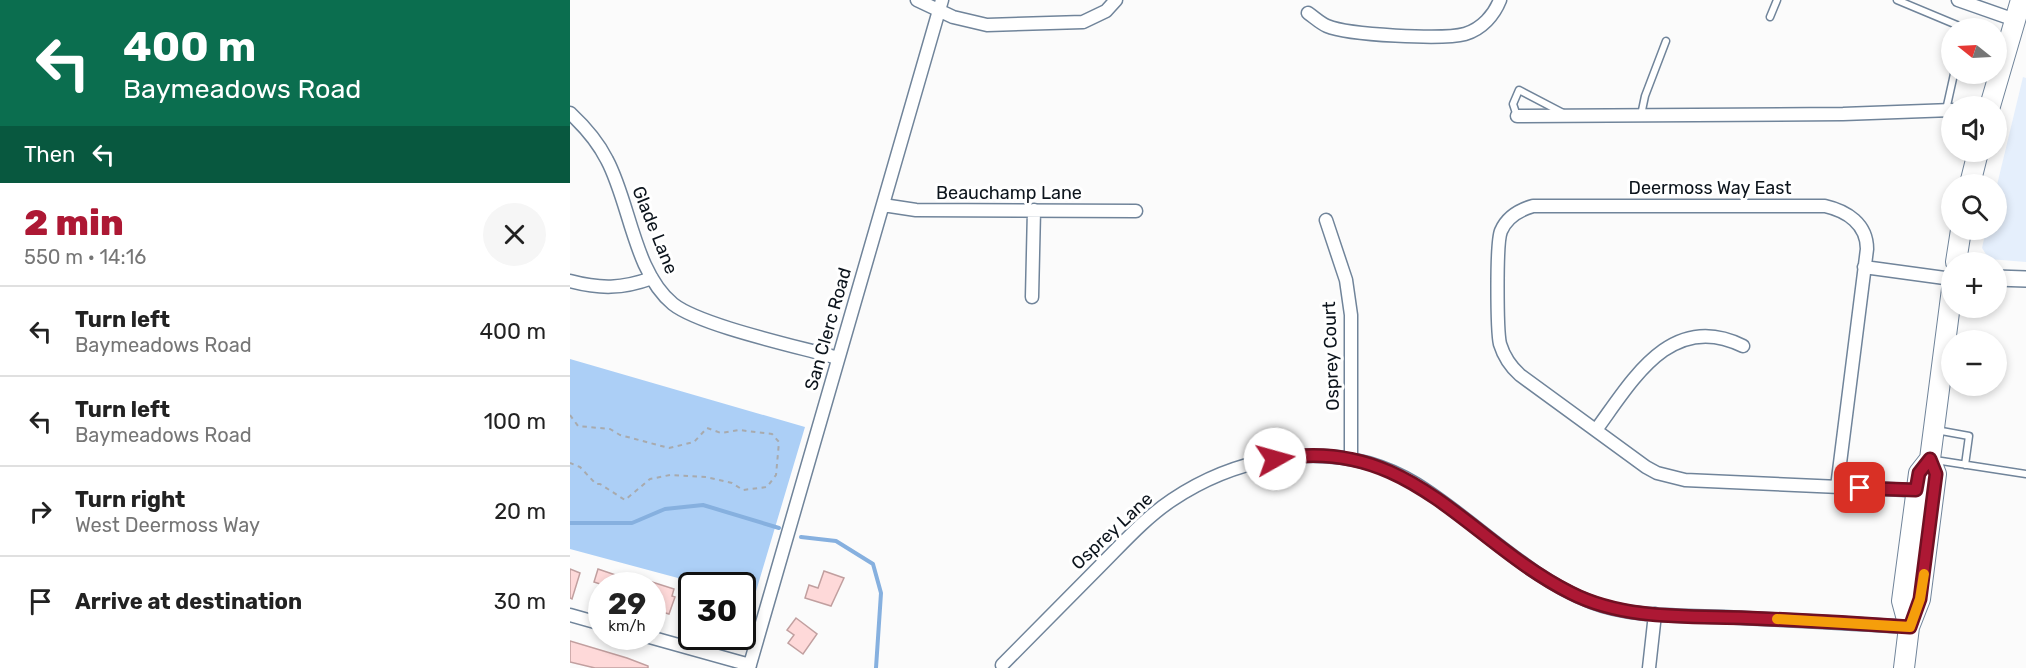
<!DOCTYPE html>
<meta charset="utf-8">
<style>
:root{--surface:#fff;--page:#f6f6f6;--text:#222;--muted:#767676;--line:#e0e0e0;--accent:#ad1834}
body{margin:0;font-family:Rubik,sans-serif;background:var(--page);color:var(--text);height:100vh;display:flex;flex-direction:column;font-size:22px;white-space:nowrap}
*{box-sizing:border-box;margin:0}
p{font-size:20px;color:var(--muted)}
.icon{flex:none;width:33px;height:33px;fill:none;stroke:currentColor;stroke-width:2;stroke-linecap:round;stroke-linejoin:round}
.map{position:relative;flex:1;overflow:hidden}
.sheet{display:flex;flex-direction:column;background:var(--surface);width:570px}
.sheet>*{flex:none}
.hud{background:#0b6e4f;color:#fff;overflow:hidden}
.needle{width:39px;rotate:288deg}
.buttons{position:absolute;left:1371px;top:18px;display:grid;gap:12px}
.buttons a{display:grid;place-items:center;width:66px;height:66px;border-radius:50%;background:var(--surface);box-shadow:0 3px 9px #0003;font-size:30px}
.speed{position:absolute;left:18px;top:572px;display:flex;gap:12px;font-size:30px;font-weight:700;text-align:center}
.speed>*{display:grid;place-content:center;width:78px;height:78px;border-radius:50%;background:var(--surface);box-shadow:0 3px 9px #0003;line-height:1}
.speed small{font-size:15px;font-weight:400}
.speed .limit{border:3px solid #111;border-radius:9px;background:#fff;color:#111}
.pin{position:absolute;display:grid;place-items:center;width:51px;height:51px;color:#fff;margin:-26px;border-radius:12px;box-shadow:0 3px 9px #0006}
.me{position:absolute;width:66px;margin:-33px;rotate:83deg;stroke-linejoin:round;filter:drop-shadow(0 0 4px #0008)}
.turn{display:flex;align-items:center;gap:21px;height:126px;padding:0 24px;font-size:27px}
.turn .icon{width:78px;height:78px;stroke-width:2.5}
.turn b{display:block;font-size:42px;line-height:51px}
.then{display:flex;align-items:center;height:57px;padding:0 24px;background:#0003;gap:12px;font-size:22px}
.round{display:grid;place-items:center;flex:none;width:63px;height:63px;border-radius:32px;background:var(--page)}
.head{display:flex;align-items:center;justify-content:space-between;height:102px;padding:0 24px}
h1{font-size:36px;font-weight:800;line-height:45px;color:var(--accent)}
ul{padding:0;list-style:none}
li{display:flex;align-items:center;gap:18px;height:90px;padding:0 24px;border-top:2px solid var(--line)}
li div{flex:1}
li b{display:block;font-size:22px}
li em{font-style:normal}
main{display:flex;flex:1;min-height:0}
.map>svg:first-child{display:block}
.built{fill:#e5effc}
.green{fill:#accff6}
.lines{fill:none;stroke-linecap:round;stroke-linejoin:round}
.stream{stroke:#86b0df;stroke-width:4}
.building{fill:#fed9d9;stroke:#c19f9f;stroke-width:1.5}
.service-casing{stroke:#70849a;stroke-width:9}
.minor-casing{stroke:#70849a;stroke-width:15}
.tertiary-casing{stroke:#70849a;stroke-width:18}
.primary-casing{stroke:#70849a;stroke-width:22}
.path{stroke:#a8aaad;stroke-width:2;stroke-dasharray:4.5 4.5;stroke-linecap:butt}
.service{stroke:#fff;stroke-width:6}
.minor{stroke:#fff;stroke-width:12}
.tertiary{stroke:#fff;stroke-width:15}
.primary{stroke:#fff;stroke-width:20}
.route-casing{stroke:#701022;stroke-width:15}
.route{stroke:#ad1834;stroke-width:10}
.slow{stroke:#f59e0b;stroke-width:10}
.labels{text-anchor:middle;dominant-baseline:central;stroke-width:6;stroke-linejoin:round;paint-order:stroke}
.street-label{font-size:18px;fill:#0c141c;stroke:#fff}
</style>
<main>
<section class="sheet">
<div class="hud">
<div class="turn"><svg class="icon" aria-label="left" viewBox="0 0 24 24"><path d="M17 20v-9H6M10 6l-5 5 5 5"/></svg><div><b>400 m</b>Baymeadows Road</div></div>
<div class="then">Then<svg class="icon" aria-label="left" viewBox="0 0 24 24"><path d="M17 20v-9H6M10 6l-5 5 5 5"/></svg></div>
</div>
<div class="head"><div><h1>2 min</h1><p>550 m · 14:16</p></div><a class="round"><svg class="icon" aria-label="close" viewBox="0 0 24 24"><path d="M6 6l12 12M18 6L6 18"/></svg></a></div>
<ul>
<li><svg class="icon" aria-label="left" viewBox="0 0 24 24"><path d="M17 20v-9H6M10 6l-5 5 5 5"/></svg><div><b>Turn left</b><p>Baymeadows Road</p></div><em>400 m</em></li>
<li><svg class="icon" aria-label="left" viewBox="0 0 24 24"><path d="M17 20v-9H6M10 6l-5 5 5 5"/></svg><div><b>Turn left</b><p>Baymeadows Road</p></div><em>100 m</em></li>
<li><svg class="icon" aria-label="right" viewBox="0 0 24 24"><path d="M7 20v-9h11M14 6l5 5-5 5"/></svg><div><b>Turn right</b><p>West Deermoss Way</p></div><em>20 m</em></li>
<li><svg class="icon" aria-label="arrive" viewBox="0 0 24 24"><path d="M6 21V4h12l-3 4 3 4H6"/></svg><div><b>Arrive at destination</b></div><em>30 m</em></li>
</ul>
</section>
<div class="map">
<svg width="1456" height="668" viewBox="0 0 1456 668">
<rect width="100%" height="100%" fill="#fbfbfb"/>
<path class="built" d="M1453 77 1456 78V262L1419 259 1412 248 1416 230H1426L1427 185Z"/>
<path class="green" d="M0 359 235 427 184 598 173 595 172 585H134L0 549Z"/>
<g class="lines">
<path class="stream" d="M0 523H62L95 509 133 505 209 528
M231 537 266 541 303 564 311 593 306 668"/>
</g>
<path class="building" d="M0 569 10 573 2 599 0 598Z
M28 569 69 583V585H33L24 582Z
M254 571 274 578 261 606 235 598 239 585 248 588Z
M82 582 104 589 102 596 105 597 99 614 82 609Z
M226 618 247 634 233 654 218 643 224 635 217 630Z
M0 641 57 658 78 666V668H25L0 662Z"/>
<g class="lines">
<defs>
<path id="service" d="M1327 0 1394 28
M1200 17 1207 0
M1376 110 1384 74
M1071 115 1075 96 1096 41
M947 116 943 104 949 90 993 113
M1366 430 1399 436 1395 465
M1365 460 1456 474"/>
<path id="minor" d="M347 0 383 17 417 25 513 22 536 11 546 0
M1388 0 1445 20
M738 13C744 17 750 23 757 26 778 35 873 40 895 34 912 29 924 15 930 0
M0 113C15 127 28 142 37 160 60 203 64 272 103 304 131 326 230 347 268 358
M947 116 1273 114 1382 110
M313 205 346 210 566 211
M756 220 776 280 781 315V458
M1294 267 1382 279
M0 281C30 289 52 289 82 278
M462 297 464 210
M1026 430C1062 381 1101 310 1173 346
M1267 487 1297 249C1297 224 1277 211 1255 206H963C949 210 937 217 931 231 926 243 927 331 930 344 934 357 941 367 950 375L1076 467 1087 473 1115 480 1337 490H1346
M0 615 32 624
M76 636 180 665
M432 665C465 632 497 599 530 566 553 543 575 518 602 500 674 452 770 438 846 484 903 519 959 579 1021 602 1062 618 1110 615 1154 617 1216 620 1278 623 1339 627
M179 668 372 0
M1079 668 1085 614"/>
<path id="tertiary" d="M1426 278 1456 279"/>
<path id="primary" d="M1420 106 1451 0
M1400 184 1408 152
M1386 262 1391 230
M1339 627 1332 601 1349 473 1360 459
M1334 668 1339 627 1350 599 1366 474 1360 459 1382 289"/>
</defs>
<use href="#service" class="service-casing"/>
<use href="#minor" class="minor-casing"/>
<use href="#tertiary" class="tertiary-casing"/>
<use href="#primary" class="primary-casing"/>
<path class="path" d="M0 415 8 426 40 429 50 435 99 448 124 442 137 428 151 433 169 430 202 434 209 442 206 475 197 487 173 490 162 483 136 477 100 475 80 479 55 500 30 484H26L10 467 0 463"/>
<use href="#service" class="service"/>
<use href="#minor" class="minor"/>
<use href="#tertiary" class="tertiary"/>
<use href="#primary" class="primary"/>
</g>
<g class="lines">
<defs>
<path id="route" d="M705 459C839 434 897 541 1001 593 1054 620 1118 616 1176 618 1230 620 1285 623 1340 627L1350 599 1366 474 1360 459 1349 473 1346 490 1290 488"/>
</defs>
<use href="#route" class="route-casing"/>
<use href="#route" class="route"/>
<path class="slow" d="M1207 619 1340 627 1350 599 1354 574"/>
</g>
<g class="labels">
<g class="street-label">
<text x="1140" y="188">Deermoss Way East</text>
<text x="439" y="193">Beauchamp Lane</text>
<text transform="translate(85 230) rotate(68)">Glade Lane</text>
<text transform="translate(258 329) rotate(-74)">San Clerc Road</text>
<text transform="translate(761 356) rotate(-92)">Osprey Court</text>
<text transform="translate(542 531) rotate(-43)">Osprey Lane</text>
</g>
</g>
</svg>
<div class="buttons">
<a><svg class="needle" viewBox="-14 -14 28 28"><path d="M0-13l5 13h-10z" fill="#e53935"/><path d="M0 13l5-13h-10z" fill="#767676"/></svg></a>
<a><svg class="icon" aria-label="sound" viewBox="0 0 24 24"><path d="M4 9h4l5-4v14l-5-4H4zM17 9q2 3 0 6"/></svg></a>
<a><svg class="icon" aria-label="search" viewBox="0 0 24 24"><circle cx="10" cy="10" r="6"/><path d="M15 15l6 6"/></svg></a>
<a>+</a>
<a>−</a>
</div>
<div class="speed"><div>29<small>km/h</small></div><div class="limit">30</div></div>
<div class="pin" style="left:1290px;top:488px;background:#d93025"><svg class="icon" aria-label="arrive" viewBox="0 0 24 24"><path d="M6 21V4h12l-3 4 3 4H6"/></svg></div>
<svg class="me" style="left:705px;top:459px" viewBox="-20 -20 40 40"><circle r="19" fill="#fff"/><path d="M0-13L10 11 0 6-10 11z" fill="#ad1834"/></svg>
</div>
</main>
